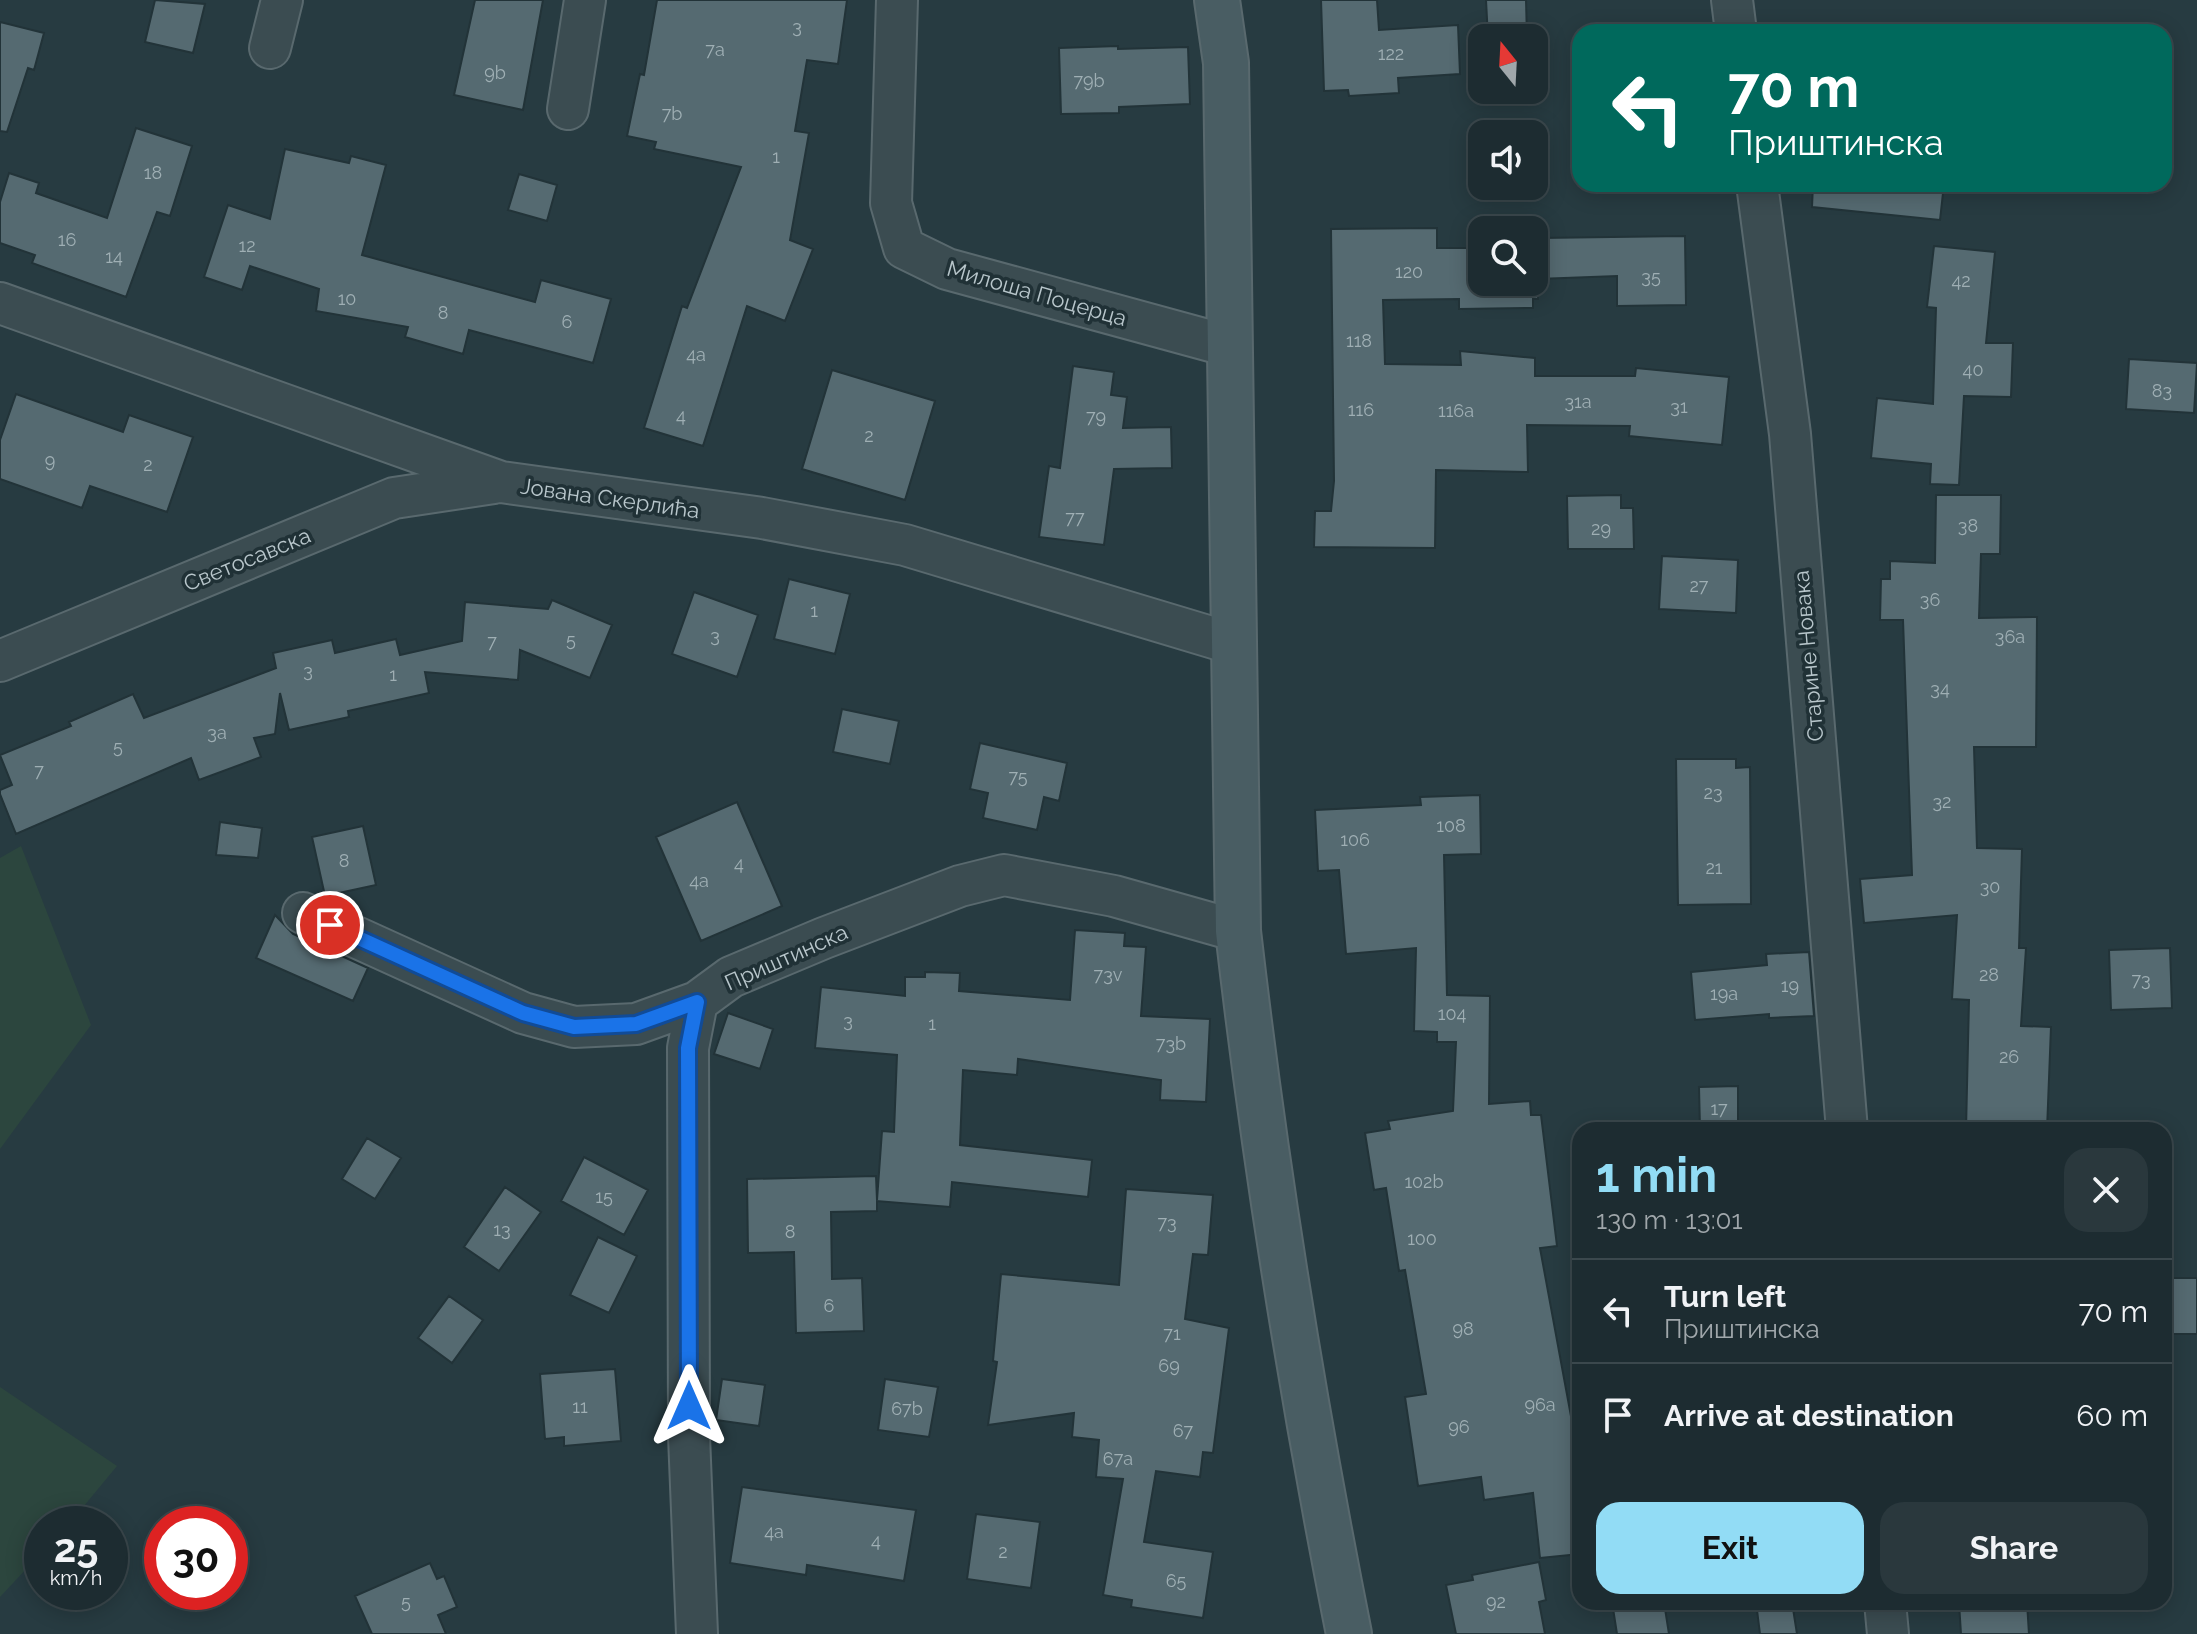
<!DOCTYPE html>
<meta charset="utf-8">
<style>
:root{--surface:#1d2c31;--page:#2a383d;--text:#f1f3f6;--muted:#a0a7ab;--line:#3b484d;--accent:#92dcf5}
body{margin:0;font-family:Raleway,sans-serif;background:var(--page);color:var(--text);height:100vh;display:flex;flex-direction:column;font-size:30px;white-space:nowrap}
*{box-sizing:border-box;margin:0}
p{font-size:26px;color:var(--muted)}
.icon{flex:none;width:44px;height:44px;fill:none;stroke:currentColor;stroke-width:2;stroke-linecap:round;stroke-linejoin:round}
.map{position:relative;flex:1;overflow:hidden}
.drawer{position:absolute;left:1572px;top:1122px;width:600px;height:488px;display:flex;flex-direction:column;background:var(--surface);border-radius:24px;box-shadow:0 4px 20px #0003,0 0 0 2px var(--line)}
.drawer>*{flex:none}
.banner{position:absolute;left:1572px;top:24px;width:600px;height:168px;border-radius:24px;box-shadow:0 4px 20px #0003,0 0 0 2px var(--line);background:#00695c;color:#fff;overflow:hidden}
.needle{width:52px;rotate:342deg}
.buttons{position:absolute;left:1468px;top:24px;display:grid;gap:16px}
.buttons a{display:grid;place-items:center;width:80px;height:80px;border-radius:16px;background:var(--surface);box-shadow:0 4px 20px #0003,0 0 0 2px var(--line);font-size:40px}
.speed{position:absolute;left:24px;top:1506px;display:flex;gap:16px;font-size:40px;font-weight:700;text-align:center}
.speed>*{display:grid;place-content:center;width:104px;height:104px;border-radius:50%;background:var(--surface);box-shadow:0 4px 20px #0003,0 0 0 2px var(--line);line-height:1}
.speed small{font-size:20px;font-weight:400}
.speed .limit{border:12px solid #d22;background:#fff;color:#111}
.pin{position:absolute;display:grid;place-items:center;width:68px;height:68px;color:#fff;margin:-34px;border:4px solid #fff;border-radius:50%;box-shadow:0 2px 8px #0007}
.me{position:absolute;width:88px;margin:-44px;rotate:0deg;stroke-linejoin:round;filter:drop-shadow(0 0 6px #0008)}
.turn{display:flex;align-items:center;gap:28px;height:168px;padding:0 24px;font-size:36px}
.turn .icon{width:104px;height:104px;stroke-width:2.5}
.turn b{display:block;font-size:56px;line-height:68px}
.round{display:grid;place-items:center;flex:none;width:84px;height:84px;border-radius:24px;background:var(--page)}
.headline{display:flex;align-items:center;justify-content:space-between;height:136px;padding:0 24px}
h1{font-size:48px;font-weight:700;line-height:60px;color:var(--accent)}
.cta{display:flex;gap:16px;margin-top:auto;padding:16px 24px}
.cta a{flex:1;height:92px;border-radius:24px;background:var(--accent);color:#111;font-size:32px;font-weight:700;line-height:92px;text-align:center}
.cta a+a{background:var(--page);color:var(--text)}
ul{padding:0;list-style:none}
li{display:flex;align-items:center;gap:24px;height:104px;padding:0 24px;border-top:2px solid var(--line)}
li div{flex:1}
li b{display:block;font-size:30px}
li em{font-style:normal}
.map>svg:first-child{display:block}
.green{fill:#2c463e}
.building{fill:#556a71;stroke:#223338;stroke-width:2}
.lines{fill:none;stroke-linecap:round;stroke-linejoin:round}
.minor-casing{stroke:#59696e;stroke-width:44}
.secondary-casing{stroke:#59696e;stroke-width:48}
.minor{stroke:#3b4c51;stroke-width:40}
.secondary{stroke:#495d63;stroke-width:44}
.route-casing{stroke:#114b97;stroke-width:20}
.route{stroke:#1a73e8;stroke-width:14}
.labels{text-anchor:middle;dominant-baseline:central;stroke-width:7;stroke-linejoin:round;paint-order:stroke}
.number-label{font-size:18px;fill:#9fafb4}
.street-label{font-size:22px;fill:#b8c6cb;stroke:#203136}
</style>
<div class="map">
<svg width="2197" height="1634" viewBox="0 0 2197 1634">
<rect width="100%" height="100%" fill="#273b41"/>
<path class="green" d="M21 846 91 1025 0 1149V858Z
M0 1387 117 1466 69 1524H42V1552L0 1597Z"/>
<path class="building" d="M155 0 205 4 193 53 145 42Z
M475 0H543L523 110 454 95Z
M657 0H847L838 64 807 60 795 131 809 133 790 240 813 249 785 321 747 306 703 446 644 428 682 306 687 308 741 167 654 149 656 142 627 136 640 74 644 75Z
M1321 0H1377L1379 30 1458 25 1460 74 1398 78 1399 93 1349 96 1348 90 1324 91Z
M1486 0H1526L1527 38H1488Z
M0 22 44 33 34 70 28 68 7 132 0 131Z
M1118 46V49L1188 47 1190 104 1119 107V113L1061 114 1059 48Z
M136 128 192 146 170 216 157 212 126 297 32 263 35 255 0 243V202L9 173 39 183 36 193 107 218Z
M285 149 349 163 351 156 386 165 362 255 535 302 541 280 611 299 593 363 469 330 463 354 405 337 408 327 316 311 319 289 250 266 242 290 204 277 228 205 270 219Z
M519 174 557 185 547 221 508 210Z
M1813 184H1944L1940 220 1812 207Z
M1437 228V248H1482V282H1534V247H1539V238L1685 236 1686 305 1617 306V276L1538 279V299H1533V308L1459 309V299L1383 300 1385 364 1461 365 1460 351 1535 358V376H1635L1636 368 1729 377 1722 445 1629 436 1630 426 1527 425 1528 472 1436 470 1435 548 1314 547 1315 511H1331L1334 481 1331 229Z
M1934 246 1995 252 1986 343H2013L2011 397 1964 396 1959 485 1930 484 1931 464 1871 458 1877 398 1933 404 1936 308 1927 307Z
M2129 359 2197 363 2194 413 2126 409Z
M1073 366 1114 372 1111 395 1127 397 1123 428 1171 427 1172 468 1114 469 1104 545 1039 537 1049 466 1060 468Z
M832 370 935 401 905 500 802 469Z
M16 394 123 432 129 415 193 437 167 512 90 486 82 508 0 479V440Z
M1621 495V508H1633L1634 549H1568L1567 496Z
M1936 495H2001L2000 554H1981L1979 618 2037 617 2036 747H1974L1977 848 2022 849 2019 948H2026L2021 1026 2051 1027 2047 1130H1966L1969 1000 1952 999 1957 915 1864 923 1860 879 1912 875 1903 620H1880L1881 579H1890V561L1935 563Z
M1662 556 1738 560 1736 613 1659 609Z
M789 579 850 594 835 654 774 639Z
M694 592 758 615 737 677 672 654Z
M552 600 612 625 590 678 520 650 518 680 425 672 429 693 348 711 349 717 289 730 280 693 275 734 254 738 261 757 199 780 191 758 16 834 0 794V790L12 785 0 755 71 726 69 722 133 694 144 718 276 668 273 653 332 640 335 653 396 639 400 655 462 641 465 602 548 609Z
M842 709 899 721 890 764 833 752Z
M980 743 1067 763 1059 801 1044 797 1037 830 983 818 988 793 970 789Z
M1676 759H1736V768L1750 767 1751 904 1678 905Z
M1480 795 1481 854 1444 855 1447 995 1490 996 1489 1104 1530 1101 1531 1115H1541L1557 1246 1540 1248 1580 1465V1554L1540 1558 1533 1493 1484 1500 1481 1477 1418 1486 1405 1397 1426 1394 1405 1270 1399 1271 1386 1188 1374 1190 1365 1133 1390 1129 1388 1121 1453 1111 1456 1042H1437V1032L1414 1031 1416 948 1346 954 1339 870 1318 871 1315 810 1421 805 1420 797Z
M737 802 782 906 701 941 656 837Z
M220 822 262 828 258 858 216 855Z
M363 826 376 885 325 896 312 837Z
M275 915 293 934 368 968 353 1001 256 958Z
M1075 930 1125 933 1124 946 1146 947 1141 1016 1210 1019 1206 1102 1160 1100 1161 1080 1018 1059 1017 1075 963 1070 960 1145 1092 1160 1088 1197 952 1182 950 1207 877 1201V1211L831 1212 832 1279 862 1278 864 1331 796 1333 794 1252 748 1253 747 1179 876 1176 877 1200 882 1131 894 1132 897 1055 815 1048 821 987 905 996V977H925V972L960 973 959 991 1070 1000Z
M2170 948 2172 1008 2111 1010 2109 950Z
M1809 952 1814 1016 1769 1018V1014L1695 1020 1691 972 1767 965 1766 954Z
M728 1013 773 1029 760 1069 714 1054Z
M1738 1086V1130H1700L1699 1087Z
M367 1138 401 1158 375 1199 342 1179Z
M584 1157 648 1190 624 1235 561 1201Z
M505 1187 541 1212 499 1271 464 1247Z
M1126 1189 1213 1195 1208 1255 1193 1254 1185 1319 1229 1328 1213 1453 1203 1452 1200 1477 1156 1471 1144 1542 1213 1552 1203 1618 1131 1607 1132 1600 1103 1595 1123 1479 1096 1477 1099 1440 1072 1437 1074 1413 988 1425 997 1362 993 1361 1001 1274 1119 1285Z
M598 1237 637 1256 609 1313 570 1295Z
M2164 1278H2197V1334H2164Z
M449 1296 483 1320 452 1363 418 1338Z
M615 1369 621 1441 564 1446V1437L545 1439 540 1374Z
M722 1379 765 1385 759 1426 716 1420Z
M885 1379 938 1387 929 1437 878 1430Z
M742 1487 916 1510 904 1581 807 1565 806 1575 730 1563Z
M976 1514 1040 1522 1031 1588 967 1579Z
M1539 1562 1546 1600 1539 1602 1545 1634H1456L1446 1585 1473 1580 1472 1575Z
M430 1563 437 1579 444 1576 457 1607 438 1615 446 1634H372L355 1596Z
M1612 1602H1664L1669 1634H1617Z
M1756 1602H1792L1797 1634H1760Z
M2027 1602 2029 1634H1961L1959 1603Z"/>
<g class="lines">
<defs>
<path id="minor" d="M897 0 891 203 904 248 947 269 1229 346
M1732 0 1736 32
M270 48 282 0
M568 109 585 0
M1757 184 1790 434 1847 1130
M0 303 501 482 762 518 905 545 1234 644
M0 661 394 498 494 483
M303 913 523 1013 574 1027 636 1024 697 1002 731 977 824 938 960 886 1004 875 1114 896 1238 931
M1885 1602 1888 1634
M697 1634 689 1436 688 1048 697 1002"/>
<path id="secondary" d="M1217 0 1226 63 1238 931C1265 1166 1303 1402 1349 1634"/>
</defs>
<use href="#minor" class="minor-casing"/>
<use href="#secondary" class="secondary-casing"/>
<use href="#minor" class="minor"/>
<use href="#secondary" class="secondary"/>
</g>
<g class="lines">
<defs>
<path id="route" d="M330 925 523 1013 574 1027 636 1024 697 1002 688 1048 689 1406"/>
</defs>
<use href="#route" class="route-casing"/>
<use href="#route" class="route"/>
</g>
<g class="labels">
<g class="number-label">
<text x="797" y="26">3</text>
<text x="715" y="49">7a</text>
<text x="1391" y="53">122</text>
<text x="495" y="72">9b</text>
<text x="1089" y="80">79b</text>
<text x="672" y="113">7b</text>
<text x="776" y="156">1</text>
<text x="153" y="172">18</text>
<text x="67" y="239">16</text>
<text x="247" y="245">12</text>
<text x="114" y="256">14</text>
<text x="1409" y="271">120</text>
<text x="1651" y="276">35</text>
<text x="1961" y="280">42</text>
<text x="347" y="298">10</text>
<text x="443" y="312">8</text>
<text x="567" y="321">6</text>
<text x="1359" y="340">118</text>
<text x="696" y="354">4a</text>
<text x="1973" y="369">40</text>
<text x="2162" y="390">83</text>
<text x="1578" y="401">31a</text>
<text x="1679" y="406">31</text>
<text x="1361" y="409">116</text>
<text x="1456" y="410">116a</text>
<text x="681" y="415">4</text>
<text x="1096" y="416">79</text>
<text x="869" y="435">2</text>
<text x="50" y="460">9</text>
<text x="148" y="464">2</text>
<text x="1075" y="517">77</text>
<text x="1968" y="525">38</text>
<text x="1601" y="528">29</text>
<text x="1699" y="585">27</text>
<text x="1930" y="599">36</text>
<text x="814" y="610">1</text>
<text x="715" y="635">3</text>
<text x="2010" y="636">36a</text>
<text x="571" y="639">5</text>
<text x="492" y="641">7</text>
<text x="308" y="670">3</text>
<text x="393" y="674">1</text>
<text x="1940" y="688">34</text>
<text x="217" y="732">3a</text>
<text x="118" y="746">5</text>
<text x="39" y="770">7</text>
<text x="1018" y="776">75</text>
<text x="1713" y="792">23</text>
<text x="1942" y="801">32</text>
<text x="1451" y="825">108</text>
<text x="1355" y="839">106</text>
<text x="344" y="860">8</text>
<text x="739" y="863">4</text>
<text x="1714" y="867">21</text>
<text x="699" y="880">4a</text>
<text x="1990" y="886">30</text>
<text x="1108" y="974">73v</text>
<text x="1989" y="974">28</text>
<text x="2141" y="979">73</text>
<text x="1790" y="985">19</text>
<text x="1724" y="993">19a</text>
<text x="1452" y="1013">104</text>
<text x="848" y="1020">3</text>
<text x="932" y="1023">1</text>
<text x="1171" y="1043">73b</text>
<text x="2009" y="1056">26</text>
<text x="1719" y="1108">17</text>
<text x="1424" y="1181">102b</text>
<text x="604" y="1196">15</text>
<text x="1167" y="1222">73</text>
<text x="502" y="1229">13</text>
<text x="790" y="1231">8</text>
<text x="1422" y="1238">100</text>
<text x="829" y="1305">6</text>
<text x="1463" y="1328">98</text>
<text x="1172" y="1333">71</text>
<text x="1169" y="1365">69</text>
<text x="1540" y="1404">96a</text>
<text x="580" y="1406">11</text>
<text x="907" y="1408">67b</text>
<text x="1459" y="1426">96</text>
<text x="1183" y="1430">67</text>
<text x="1118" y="1458">67a</text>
<text x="774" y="1531">4a</text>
<text x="876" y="1540">4</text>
<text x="1003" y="1551">2</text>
<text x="1176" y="1580">65</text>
<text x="406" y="1601">5</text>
<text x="1496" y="1601">92</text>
</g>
<g class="street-label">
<text transform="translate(1037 293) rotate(16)">Милоша Поцерца</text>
<text transform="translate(610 498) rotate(8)">Јована Скерлића</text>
<text transform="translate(247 559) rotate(-22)">Светосавска</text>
<text transform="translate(1808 656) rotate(-95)">Старине Новака</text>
<text transform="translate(786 957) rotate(-24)">Приштинска</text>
</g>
</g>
</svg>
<div class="buttons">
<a><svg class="needle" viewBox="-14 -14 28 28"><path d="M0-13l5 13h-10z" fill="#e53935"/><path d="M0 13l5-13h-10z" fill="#a0a7ab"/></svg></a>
<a><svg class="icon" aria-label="sound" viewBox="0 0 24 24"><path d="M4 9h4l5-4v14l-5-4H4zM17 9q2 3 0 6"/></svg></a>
<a><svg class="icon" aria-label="search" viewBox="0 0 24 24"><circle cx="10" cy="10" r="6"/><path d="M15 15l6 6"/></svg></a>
</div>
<div class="speed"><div>25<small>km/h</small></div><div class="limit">30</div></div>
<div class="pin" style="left:330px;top:925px;background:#d93025"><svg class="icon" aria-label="arrive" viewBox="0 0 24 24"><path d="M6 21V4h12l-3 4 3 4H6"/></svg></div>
<svg class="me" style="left:689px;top:1406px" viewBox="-20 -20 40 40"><path d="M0-17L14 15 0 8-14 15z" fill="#1a73e8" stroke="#fff" stroke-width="4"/></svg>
<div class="banner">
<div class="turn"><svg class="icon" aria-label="left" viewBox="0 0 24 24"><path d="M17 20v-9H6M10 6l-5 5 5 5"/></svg><div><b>70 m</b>Приштинска</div></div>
</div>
<section class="drawer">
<div class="headline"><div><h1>1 min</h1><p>130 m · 13:01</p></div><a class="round"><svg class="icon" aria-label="close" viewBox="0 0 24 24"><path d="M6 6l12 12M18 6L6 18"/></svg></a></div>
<ul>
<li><svg class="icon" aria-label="left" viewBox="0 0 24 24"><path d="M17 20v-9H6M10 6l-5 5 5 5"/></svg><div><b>Turn left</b><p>Приштинска</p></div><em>70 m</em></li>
<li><svg class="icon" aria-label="arrive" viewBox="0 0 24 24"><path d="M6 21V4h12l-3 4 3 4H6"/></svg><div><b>Arrive at destination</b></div><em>60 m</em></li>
</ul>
<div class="cta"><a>Exit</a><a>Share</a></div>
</section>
</div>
